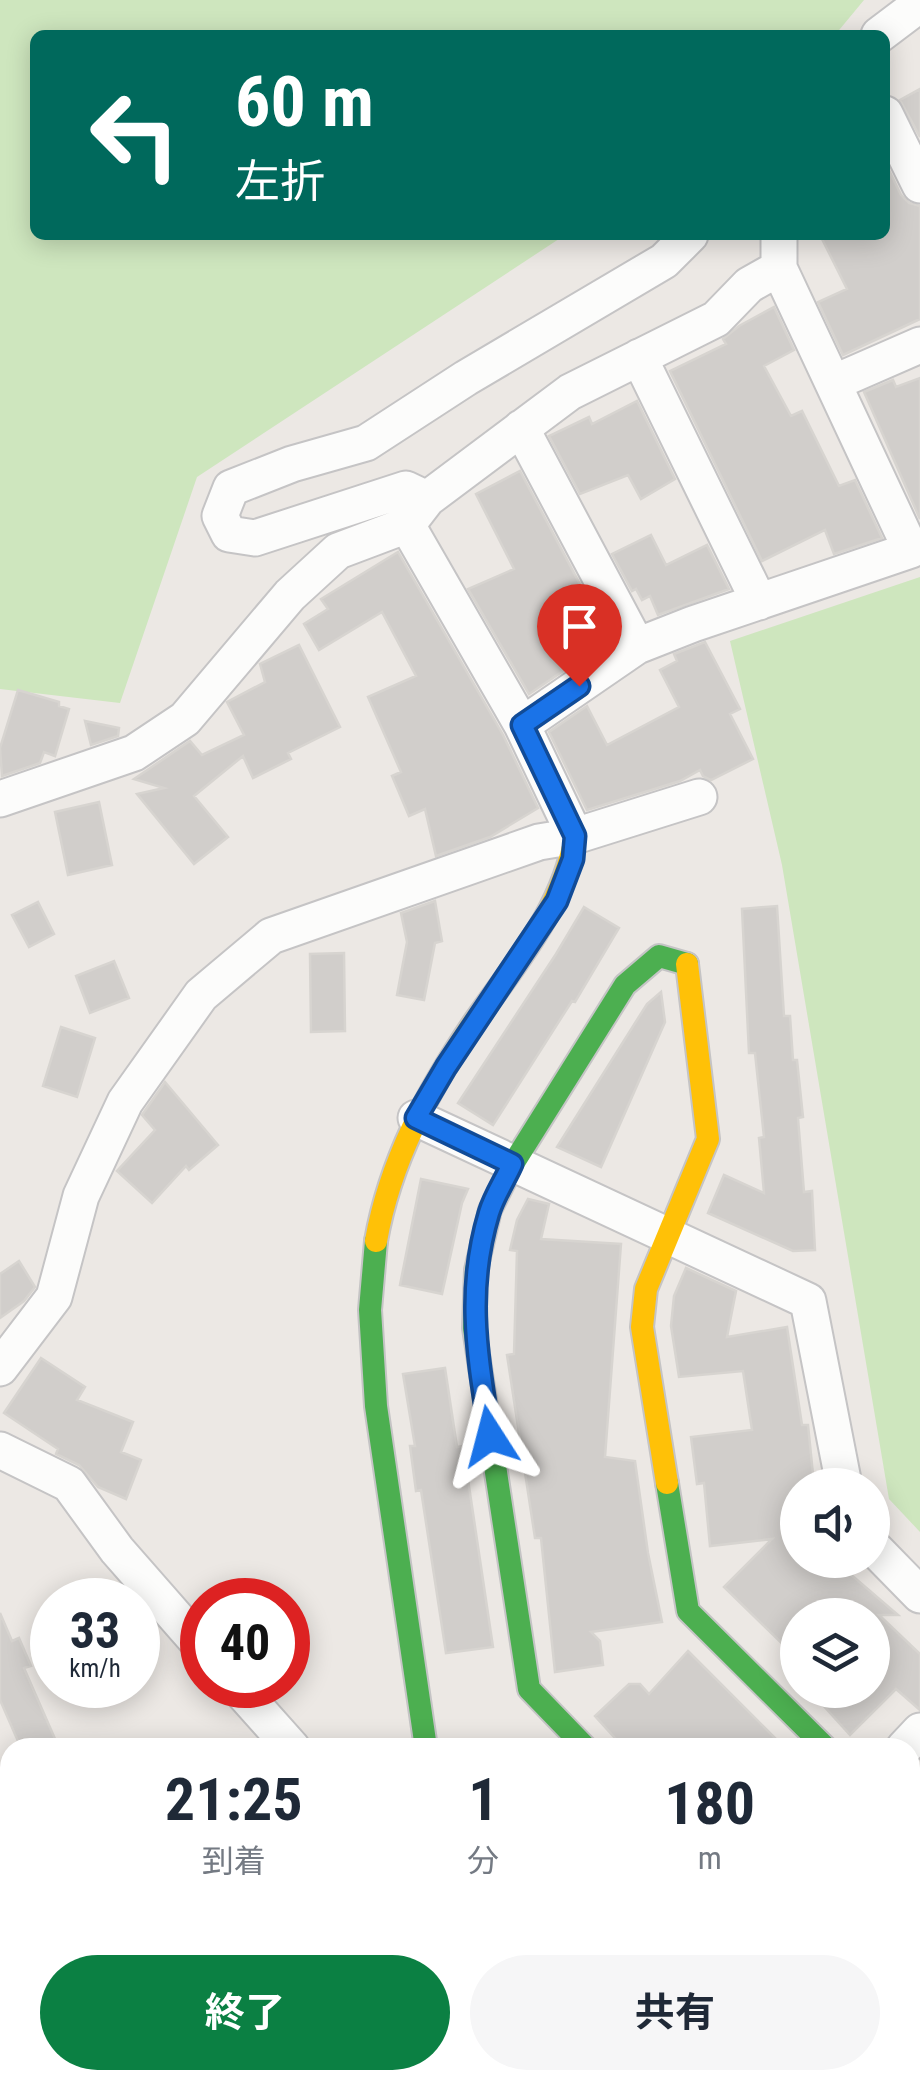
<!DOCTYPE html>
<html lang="ja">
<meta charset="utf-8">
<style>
:root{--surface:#fff;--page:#f6f6f7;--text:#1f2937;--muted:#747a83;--accent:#0b8043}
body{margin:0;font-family:"Roboto Condensed","Noto Sans JP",sans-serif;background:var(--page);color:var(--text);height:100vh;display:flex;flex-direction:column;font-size:38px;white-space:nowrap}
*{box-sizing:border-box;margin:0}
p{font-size:32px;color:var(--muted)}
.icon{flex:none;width:55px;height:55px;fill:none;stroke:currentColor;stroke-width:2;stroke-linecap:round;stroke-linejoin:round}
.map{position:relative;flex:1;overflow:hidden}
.sheet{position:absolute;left:0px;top:1738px;width:920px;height:352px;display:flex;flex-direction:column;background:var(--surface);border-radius:30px 30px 0 0;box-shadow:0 5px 25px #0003}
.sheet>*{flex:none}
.top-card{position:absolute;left:30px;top:30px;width:860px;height:210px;border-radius:15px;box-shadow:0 5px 25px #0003;background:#00695c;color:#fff;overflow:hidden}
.tools{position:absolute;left:780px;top:1468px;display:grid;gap:20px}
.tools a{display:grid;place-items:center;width:110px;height:110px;border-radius:50%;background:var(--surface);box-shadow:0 5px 25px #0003;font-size:50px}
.speed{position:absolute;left:30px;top:1578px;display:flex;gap:20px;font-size:50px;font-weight:700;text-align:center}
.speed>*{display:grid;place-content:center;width:130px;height:130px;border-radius:50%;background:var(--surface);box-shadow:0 5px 25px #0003;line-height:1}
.speed small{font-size:25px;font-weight:400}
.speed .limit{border:15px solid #d22;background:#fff;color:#111}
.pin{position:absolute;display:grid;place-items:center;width:85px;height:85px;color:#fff;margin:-102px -42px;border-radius:50% 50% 50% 0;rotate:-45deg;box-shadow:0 0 10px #0007}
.pin .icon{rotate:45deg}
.me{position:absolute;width:110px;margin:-55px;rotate:351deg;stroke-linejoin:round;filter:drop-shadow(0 0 8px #0008)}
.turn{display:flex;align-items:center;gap:35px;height:210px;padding:0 40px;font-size:45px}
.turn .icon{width:130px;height:130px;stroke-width:2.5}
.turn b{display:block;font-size:70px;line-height:85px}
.eta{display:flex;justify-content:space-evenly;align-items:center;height:170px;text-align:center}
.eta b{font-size:60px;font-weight:700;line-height:70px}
.action{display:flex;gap:20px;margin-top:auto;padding:20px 40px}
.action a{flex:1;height:115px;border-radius:60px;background:var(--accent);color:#fff;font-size:40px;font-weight:700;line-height:115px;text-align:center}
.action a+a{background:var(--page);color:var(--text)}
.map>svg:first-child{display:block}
.green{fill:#cee6be}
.building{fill:#d1cecb;stroke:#d7d4d0;stroke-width:2.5}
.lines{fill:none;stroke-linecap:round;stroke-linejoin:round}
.street-casing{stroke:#c5c4c5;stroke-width:39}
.fast-casing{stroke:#c5c4c5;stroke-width:26}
.slow-casing{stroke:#c5c4c5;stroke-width:26}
.street{stroke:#fcfcfb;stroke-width:35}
.fast{stroke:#4caf50;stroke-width:22}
.slow{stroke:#ffc107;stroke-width:22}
.route-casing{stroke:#114b97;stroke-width:25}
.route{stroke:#1a73e8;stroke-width:18}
</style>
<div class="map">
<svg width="920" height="2088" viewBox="0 0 920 2088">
<rect width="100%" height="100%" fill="#ece8e4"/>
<path class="green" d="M0 0H864L835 35H35V235H565L197 477 120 703 0 689Z
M920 577V1532L889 1499 782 865 730 641Z"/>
<path class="building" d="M920 89V137L900 100Z
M885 162 901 195 909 203 920 206V319L843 355 818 302 847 289 820 235H885Z
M774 307 794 350 764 366 791 416 802 411 839 486 855 480 882 538 834 554 825 530 762 561 670 371 726 344 723 339 739 326Z
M920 378V519L864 392 893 380 896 387Z
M637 401 675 479 641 499 628 475 580 494 549 436 589 417 592 424Z
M520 471 593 609 542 634 563 671 529 694 468 589 514 569 476 494Z
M651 535 666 565 707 545 729 589 658 615 650 596 642 600 636 589 632 591 612 554Z
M398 552 503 735 538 808 490 837 436 856 425 809 409 816 392 776 401 772 368 697 416 676 382 612 319 650 304 624 328 609 321 599Z
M705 642 740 709 730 714 753 759 711 780 703 776 700 770 680 781 587 810 549 732 587 706 607 745 679 707 660 670 677 661 674 654Z
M299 645 340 727 288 753 291 759 253 778 243 756 194 796 228 837 194 864 137 794 164 788 134 779 190 741 202 755 244 735 227 702 265 682 260 664Z
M18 690 59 702V706L69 709 55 756 44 752 40 763 2 776 0 748Z
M85 721 119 728 118 736 91 745Z
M99 802 112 865 68 875 55 812Z
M435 901 442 941 435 943 424 1000 397 995 407 942 401 913Z
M38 902 54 934 29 947 12 915Z
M777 906 784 1016H790L793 1060H797L803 1117 798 1118 804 1192 812 1191 815 1250 793 1251 708 1213 724 1175 764 1193 759 1138 764 1137 755 1053H749L742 909Z
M584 907 619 928 575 1002 572 1001 493 1125 458 1103 556 954Z
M344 953 345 1031 311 1032 310 954Z
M114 961 129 998 90 1013 76 976Z
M661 992 665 1022 601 1167 557 1147 647 1004Z
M61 1027 95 1038 77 1097 43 1086Z
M165 1082 218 1145 189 1170 186 1166 152 1203 117 1171 155 1130 142 1115Z
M421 1179 468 1189 462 1203 442 1294 400 1285Z
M528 1199 549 1204 541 1239 621 1244 605 1457 635 1461 648 1553 662 1622 591 1632 600 1641 603 1665 555 1672 541 1538H535L507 1355 514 1354 517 1251 510 1250 517 1220Z
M19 1261 35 1287 24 1301 0 1318V1274Z
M686 1268 736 1291 727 1337 787 1327 802 1425H808L814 1484 798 1485V1560H834L898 1615H879L920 1654V1710L896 1689 850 1735 822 1704 836 1690H872V1615H798V1659L724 1587 772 1539 710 1546 704 1483 697 1484 691 1437 752 1430 743 1371 679 1377 671 1326 674 1296Z
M41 1358 85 1387 77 1400 133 1422 121 1452 141 1460 126 1499 98 1487 79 1465 56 1454 58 1449 4 1413Z
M445 1368 457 1447 463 1446 493 1647 446 1653 421 1490 416 1491 410 1446H415L403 1374Z
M0 1613 12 1641 19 1638 31 1666 24 1668 59 1748H21L0 1700Z
M688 1651 785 1748H624L595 1716 629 1684H640L649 1694Z"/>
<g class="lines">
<defs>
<path id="street" d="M879 35 920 4
M885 114 920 185
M639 357 759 602
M833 383 920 345
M521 428 637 646
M427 499 570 392 716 319 749 285 779 268
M522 725 637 646 693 624 911 550 779 268V235
M0 799 134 753 185 719 290 595 338 551 407 525
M575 836 522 725 407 525 427 499 406 489 255 538 229 534 220 516 231 488 292 464 366 443 466 378 664 261 690 235
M416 1118 808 1301 844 1485
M0 1368 54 1297 81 1196 125 1102 201 995 271 936 539 842 575 836 699 797
M0 1450 69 1484 117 1550 202 1647
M872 1546 920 1595
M236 1685 292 1748
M904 1748 920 1731
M910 1831 920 1841
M679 2080 687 2088
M910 2080 918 2088"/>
<path id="fast" d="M376 1241 370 1310 376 1406 426 1748
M667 1483 688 1611 826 1748
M586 1748 529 1689 474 1328 476 1270 490 1210 513 1164 625 985 659 956 687 964
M214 2080 220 2088"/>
<path id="slow" d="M376 1241C390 1161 428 1091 473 1024 514 965 564 908 575 836
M667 1483 642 1327 646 1289 708 1139 687 964
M0 1936H10
M602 2080 609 2088"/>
</defs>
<use href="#street" class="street-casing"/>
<use href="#fast" class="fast-casing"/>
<use href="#slow" class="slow-casing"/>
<use href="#street" class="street"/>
<use href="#fast" class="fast"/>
<use href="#slow" class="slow"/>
</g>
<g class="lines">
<defs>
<path id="route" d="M490 1436C478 1357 465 1293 489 1213 494 1196 505 1180 512 1164L416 1118 446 1067 557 901 573 859 575 836 522 725 579 686"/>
</defs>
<use href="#route" class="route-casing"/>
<use href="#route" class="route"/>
</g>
</svg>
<div class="tools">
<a><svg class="icon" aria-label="sound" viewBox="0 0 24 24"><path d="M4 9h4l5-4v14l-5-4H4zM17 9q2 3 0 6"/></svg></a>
<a><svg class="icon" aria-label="layers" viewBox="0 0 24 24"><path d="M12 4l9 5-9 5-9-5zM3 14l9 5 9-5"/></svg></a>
</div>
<div class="speed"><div>33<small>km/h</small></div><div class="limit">40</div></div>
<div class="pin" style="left:579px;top:686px;background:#d93025"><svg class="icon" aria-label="arrive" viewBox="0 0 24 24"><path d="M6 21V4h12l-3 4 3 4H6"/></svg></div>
<svg class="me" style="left:490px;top:1436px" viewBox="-20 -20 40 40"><path d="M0-17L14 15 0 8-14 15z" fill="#1a73e8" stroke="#fff" stroke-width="4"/></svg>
<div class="top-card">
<div class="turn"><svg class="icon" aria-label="left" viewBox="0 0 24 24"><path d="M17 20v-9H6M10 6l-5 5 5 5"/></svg><div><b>60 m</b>左折</div></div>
</div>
<section class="sheet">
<div class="eta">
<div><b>21:25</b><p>到着</p></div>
<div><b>1</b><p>分</p></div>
<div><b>180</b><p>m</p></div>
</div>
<div class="action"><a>終了</a><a>共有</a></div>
</section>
</div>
